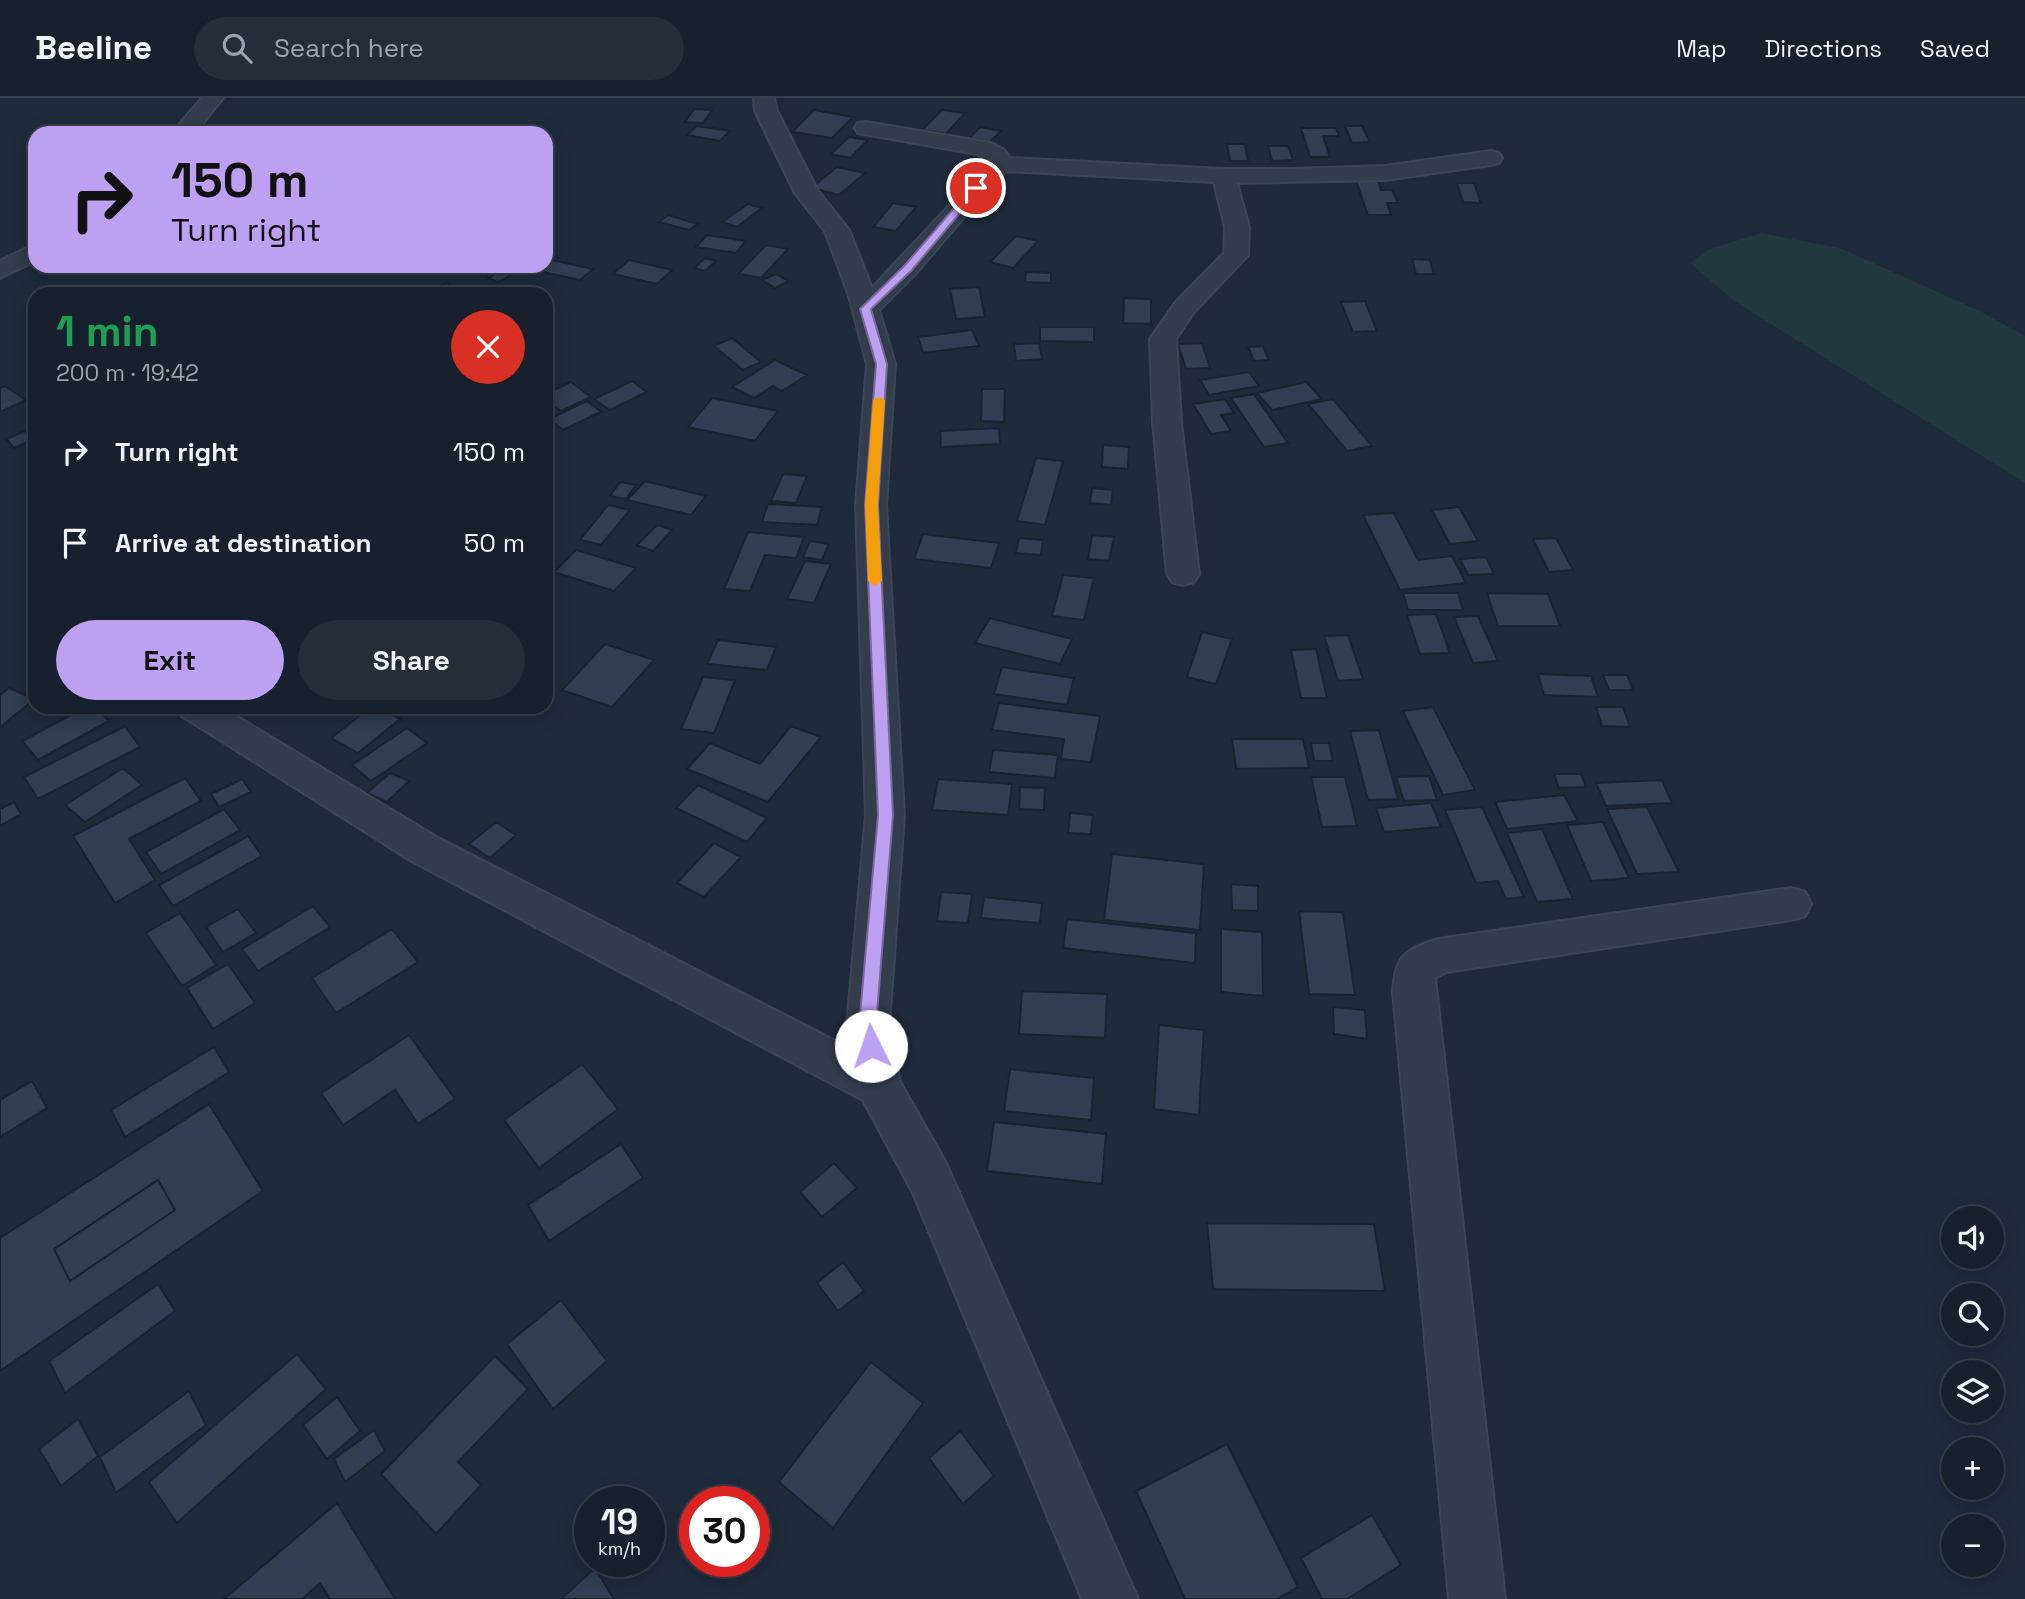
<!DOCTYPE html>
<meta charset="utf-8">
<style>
:root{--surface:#17202c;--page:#242d38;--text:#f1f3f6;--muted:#9ea3a9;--line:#363e48;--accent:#bca0f2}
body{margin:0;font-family:"Space Grotesk",sans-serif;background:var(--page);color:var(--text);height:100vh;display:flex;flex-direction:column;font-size:26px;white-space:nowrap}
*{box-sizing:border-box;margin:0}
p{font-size:23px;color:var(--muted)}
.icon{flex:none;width:38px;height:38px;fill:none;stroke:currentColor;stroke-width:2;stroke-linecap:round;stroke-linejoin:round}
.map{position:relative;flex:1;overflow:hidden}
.panel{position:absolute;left:28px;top:189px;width:525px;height:427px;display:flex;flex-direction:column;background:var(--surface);border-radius:21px;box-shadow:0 4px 18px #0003,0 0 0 2px var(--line)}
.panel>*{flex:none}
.guide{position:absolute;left:28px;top:28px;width:525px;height:147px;border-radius:21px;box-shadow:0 4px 18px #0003,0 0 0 2px var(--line);background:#bca0f2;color:#111;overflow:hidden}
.fabs{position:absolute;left:1941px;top:1108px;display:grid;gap:14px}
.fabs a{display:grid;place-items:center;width:63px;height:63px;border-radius:50%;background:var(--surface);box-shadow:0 4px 18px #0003,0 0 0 2px var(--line);font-size:35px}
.speed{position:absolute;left:574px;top:1388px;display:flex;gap:14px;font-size:35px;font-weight:700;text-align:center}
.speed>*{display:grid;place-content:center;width:91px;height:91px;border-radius:50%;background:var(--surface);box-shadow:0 4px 18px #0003,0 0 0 2px var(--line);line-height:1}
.speed small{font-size:18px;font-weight:400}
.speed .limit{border:10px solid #d22;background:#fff;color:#111}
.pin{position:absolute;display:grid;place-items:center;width:60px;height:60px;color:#fff;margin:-30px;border:4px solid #fff;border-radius:50%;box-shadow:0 2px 7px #0007}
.me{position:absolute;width:77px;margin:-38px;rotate:356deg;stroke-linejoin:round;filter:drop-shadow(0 0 5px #0008)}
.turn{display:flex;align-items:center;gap:24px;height:147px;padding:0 28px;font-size:32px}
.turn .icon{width:91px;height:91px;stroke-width:2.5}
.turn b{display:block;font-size:49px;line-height:60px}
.round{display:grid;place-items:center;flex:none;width:74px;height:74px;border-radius:37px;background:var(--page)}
.summary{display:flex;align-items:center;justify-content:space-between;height:119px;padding:0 28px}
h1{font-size:42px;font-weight:600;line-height:52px;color:#1e9e55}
.button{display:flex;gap:14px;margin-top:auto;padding:14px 28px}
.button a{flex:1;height:80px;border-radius:42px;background:var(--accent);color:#111;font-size:28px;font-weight:600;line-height:80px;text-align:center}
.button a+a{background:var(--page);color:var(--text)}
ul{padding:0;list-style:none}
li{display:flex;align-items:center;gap:21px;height:91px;padding:0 28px}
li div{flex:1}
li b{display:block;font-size:26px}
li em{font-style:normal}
header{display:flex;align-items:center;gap:42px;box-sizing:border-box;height:98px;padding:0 35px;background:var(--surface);border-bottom:2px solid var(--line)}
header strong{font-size:33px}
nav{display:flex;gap:38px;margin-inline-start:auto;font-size:24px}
.search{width:490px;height:63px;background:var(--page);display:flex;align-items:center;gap:18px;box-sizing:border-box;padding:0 24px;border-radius:38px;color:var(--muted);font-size:26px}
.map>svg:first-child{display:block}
.green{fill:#21383c}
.building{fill:#303d52;stroke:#1a2331;stroke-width:2;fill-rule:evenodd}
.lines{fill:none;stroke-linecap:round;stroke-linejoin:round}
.minor-casing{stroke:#3c4555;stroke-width:4}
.minor{fill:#323c4b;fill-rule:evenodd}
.route{fill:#bca0f2;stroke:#7a689d;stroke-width:2}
.slow{fill:#f59e0b}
</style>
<header>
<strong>Beeline</strong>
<div class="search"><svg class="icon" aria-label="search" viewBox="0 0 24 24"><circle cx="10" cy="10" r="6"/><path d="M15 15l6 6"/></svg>Search here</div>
<nav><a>Map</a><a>Directions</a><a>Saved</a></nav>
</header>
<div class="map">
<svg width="2025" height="1501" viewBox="0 0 2025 1501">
<rect width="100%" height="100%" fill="#1f2a3b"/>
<path class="green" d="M1761 135 1840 150 1982 214 2025 238V385L1734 203 1690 165 1707 152Z"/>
<path class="building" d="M694 11 712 12 703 25 685 24Z
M814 12 853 19 832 40 792 34Z
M942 12 965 15 946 36 922 32Z
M697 28 730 33 720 43 687 37Z
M1345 28H1362L1370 44 1352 45Z
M980 29 1001 33 990 44 969 40Z
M1301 30H1336L1339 38H1323L1330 59H1310Z
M849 39 868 42 850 60 831 56Z
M1227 46H1245L1248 63H1230Z
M1268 48H1288L1293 62 1272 63Z
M837 69 865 75 839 97 811 90Z
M1356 83H1378L1381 92H1392L1398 105H1387L1391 117H1368Z
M1457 85H1474L1481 105 1463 104Z
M893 105 916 109 896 133 873 129Z
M748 106 762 110 737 129 722 124Z
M668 117 698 126 689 132 659 124Z
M707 137 746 143 736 155 696 149Z
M1016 138 1038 143 1013 170 990 164Z
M766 147 788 151 761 180 738 176Z
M705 160 716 163 705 173 694 170Z
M547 161 593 171 580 182 534 172 538 168H546Z
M1412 161 1430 162 1434 176H1416Z
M629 162 672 172 657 186 613 176Z
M510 168 523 171 498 184 488 180Z
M1026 174 1051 175V185L1025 184Z
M776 176 789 183 775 190 762 182Z
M447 185 456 192 445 196H418Z
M979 189 985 219 956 221 950 191Z
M1124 200 1151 201V226L1123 225Z
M1365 203 1377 233 1353 234 1341 204Z
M1040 229H1094V244L1040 243Z
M972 232 979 248 923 255 918 239Z
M732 240 761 264 743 272 714 248Z
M1039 245 1042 261 1016 263 1014 246Z
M1202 245 1210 270 1186 271 1178 246Z
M1263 248 1269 262 1254 263 1248 249Z
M775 262 807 277 782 293 773 288 754 300 732 289Z
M1249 274 1259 288 1209 297 1200 282Z
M632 283 647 294 610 312 594 301Z
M571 284 591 299 561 313 546 302V296Z
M1306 284 1322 301 1272 312 1257 295Z
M5 288 26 302 0 314V290Z
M982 291H1005L1004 324 981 323Z
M1254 296 1288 345 1264 349 1231 300Z
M712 300 778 313 755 343 688 329Z
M1225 301 1234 315 1221 317 1231 333 1211 336 1193 306Z
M1333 301 1372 348 1347 353 1308 306Z
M587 303 601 314 563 332 549 321Z
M35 329V341L14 350 6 341Z
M999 330 1000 346 941 349 940 333Z
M1103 347 1129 349 1128 371 1102 369Z
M1036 360 1063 363 1045 427 1017 423Z
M783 376 807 378 796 405 771 403Z
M645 383 706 398 691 417 627 402Z
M620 384 636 387 626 401 610 398Z
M1092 390 1113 392 1111 407 1090 405Z
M768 406 822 409 817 427 762 424Z
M608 407 630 412 601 447 580 442Z
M1459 409 1478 443 1450 446 1432 412Z
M1394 415 1418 462 1452 458 1466 485 1400 492 1363 417Z
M657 427 672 432 653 453 637 447Z
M748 434 804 439 796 460 765 457 750 493 724 491Z
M923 436 999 445 991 470 914 461Z
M1092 437 1114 439 1109 463 1088 461Z
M1019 440 1043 442 1041 457 1016 455Z
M1556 440 1573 472 1549 474 1533 441Z
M810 443 829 446 822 462 803 459Z
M576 452 636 470 614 493 554 474Z
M1486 459 1494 476 1468 477 1460 461Z
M805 463 831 466 814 505 787 501Z
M1063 477 1094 480 1084 522 1052 518Z
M1403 495H1458L1463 512H1408Z
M1487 495 1548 496 1560 528H1498Z
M1436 516 1450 555 1420 556 1407 517Z
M1478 518 1498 563 1473 565 1454 519Z
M990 520 1072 541 1060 566 975 545Z
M1202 534 1232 541 1216 586 1187 579Z
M1348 537 1363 581 1338 583 1324 538Z
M718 542 776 549 767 572 707 566Z
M605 546 654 562 612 609 562 592Z
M1316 551 1327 600H1301L1291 552Z
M1002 569 1074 580 1067 607 994 596Z
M1538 576 1591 578 1598 599 1544 597Z
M1603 577H1627L1633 592H1609Z
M703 579 735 582 714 635 681 631Z
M9 590 35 601 0 629V597Z
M999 605 1100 618 1091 664 1061 661 1064 641 992 632Z
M86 609H95L109 623 38 662 22 643Z
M371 609H378L400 621 358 655 331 640Z
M1433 609 1475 692 1443 697 1403 613Z
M1596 609H1623L1630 629 1602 628Z
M125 628 140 649 38 701 24 679Z
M791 628 821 639 768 704 687 671 710 645 760 666Z
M407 630 427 645 371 683 352 667Z
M1379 632 1398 701 1368 702 1350 633Z
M1232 641H1303L1309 670 1236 671Z
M1311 645H1329L1333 663H1314Z
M993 652 1058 657 1055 680 989 674Z
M123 670 142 687 85 724 65 707Z
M390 675 409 683 387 704 367 695Z
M1554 676H1581L1586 689 1559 690Z
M1429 678 1437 702 1404 703 1396 679Z
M1311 679H1345L1357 728 1322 729Z
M185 680 201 703 129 741 155 782 115 805 73 738Z
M242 681 251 694 219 709 211 696Z
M938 681 1012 686 1008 717 932 712Z
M1662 682 1672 705 1606 708 1596 685Z
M698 687 767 720 747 744 676 710Z
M1020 689 1045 690 1044 712 1019 711Z
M1564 697 1578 723 1507 731 1495 704Z
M14 704 21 716 0 728V711Z
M1431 705 1441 729 1384 734 1376 710Z
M1482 709 1524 799 1506 801 1498 783 1476 785 1445 712Z
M1647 709 1679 774 1637 776 1607 711Z
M224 711 240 732 161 776 146 754Z
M1070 715 1093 717 1091 736 1068 735Z
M496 724 516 737 490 760 469 746Z
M1603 724 1629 780 1591 783 1567 727Z
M1542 731 1573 801 1537 804 1507 735Z
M248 738 262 758 173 808 159 787Z
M714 745 741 759 704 799 677 785Z
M1112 756 1204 766 1200 832 1104 822Z
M1231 786 1258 788V813L1232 812Z
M941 794 972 796 968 825 937 823Z
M984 799 1042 805 1040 825 981 820Z
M313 808 330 829 258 873 242 851Z
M238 811 256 835 223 854 206 829Z
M1299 813 1343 814 1355 897 1309 896Z
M180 815 216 867 182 888 146 835Z
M1067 821 1196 835 1195 865 1063 850Z
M392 831 418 864 336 915 312 880Z
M1221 831 1262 834 1263 898 1221 894Z
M228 866 255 905 213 931 187 890Z
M1022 893 1107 896 1105 940 1019 936Z
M1333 909 1365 912 1367 941 1334 936Z
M1159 927 1204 932 1199 1017 1154 1011Z
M409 937 455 1001 418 1026 395 992 343 1027 321 995Z
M214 949 229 974 125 1039 111 1012Z
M582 966 618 1011 539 1070 504 1022Z
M1010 971 1094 980 1091 1022 1004 1013Z
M32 983 47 1010 0 1039V1002Z
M209 1006 263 1093 0 1273V1140ZM158 1082 175 1112 70 1183 54 1151Z
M994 1024 1106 1036 1102 1086 987 1073Z
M621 1046 643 1080 549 1143 528 1107Z
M834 1065 857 1090 822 1119 800 1094Z
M158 1082 175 1112 70 1183 54 1151Z
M1207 1125 1374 1126 1385 1193 1213 1191Z
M843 1164 864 1193 838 1213 817 1185Z
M158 1186 175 1213 65 1295 49 1263Z
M561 1202 607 1263 553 1311 507 1246Z
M297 1256 326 1291 177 1425 149 1384Z
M495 1258 528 1291 458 1364 481 1387 436 1436 381 1376Z
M871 1264 923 1305 833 1430 779 1384Z
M189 1293 206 1327 116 1395 100 1359Z
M337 1299 360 1333 327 1361 303 1327Z
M78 1321 98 1358 61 1388 39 1351Z
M374 1332 385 1353 345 1384 334 1361Z
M960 1333 994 1378 963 1406 929 1360Z
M1227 1346 1298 1489 1277 1501H1185L1136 1393Z
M337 1405 395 1501H330L320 1485 302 1501H224Z
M1372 1417 1401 1467 1347 1501H1322L1301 1460Z
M595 1470 614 1501H561Z"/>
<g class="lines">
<defs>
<path id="minor" d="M202 0H223L195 35H172Z
M754 0H774L777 13 818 93 849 132 872 190 990 64 977 56 858 35 855 30 858 25 866 24 991 45 1004 52 1010 60 1224 71H1293L1385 68 1491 53 1499 55 1502 60 1499 65 1491 67 1385 82 1237 85 1249 129 1248 157 1194 214 1176 241 1181 324 1199 476 1194 484 1183 487 1172 484 1167 476 1153 324 1150 241 1176 204 1224 155 1225 129 1214 84 1007 73 1001 76 917 174 879 212 895 266 886 407 904 717 889 928 900 984 946 1065 1138 1501H1082L913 1095 863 1002 410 762 182 618 176 609H221L438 740 851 951 847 928 866 717 856 407 867 266 849 198 825 133 795 95 755 13Z
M35 146V163L0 180V163Z
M1791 790 1805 794 1811 806 1805 818 1791 822 1446 874 1435 880 1505 1501H1449L1393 894C1395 858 1404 852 1438 841Z"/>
</defs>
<use href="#minor" class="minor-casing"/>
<use href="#minor" class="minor"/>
</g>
<path class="route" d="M973 88 981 90 912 172 871 211 887 266 878 407 893 717 876 928 880 948 878 954 871 956 865 954 859 928 878 717 865 407 876 266 860 211 905 167Z"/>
<path class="slow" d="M879 299 885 302 878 407 882 483 875 488 868 483 865 407 873 302Z"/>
</svg>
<div class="fabs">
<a><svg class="icon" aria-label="sound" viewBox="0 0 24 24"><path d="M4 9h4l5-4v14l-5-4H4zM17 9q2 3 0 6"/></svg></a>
<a><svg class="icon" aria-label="search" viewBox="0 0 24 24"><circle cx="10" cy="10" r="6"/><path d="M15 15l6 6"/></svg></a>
<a><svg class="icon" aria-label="layers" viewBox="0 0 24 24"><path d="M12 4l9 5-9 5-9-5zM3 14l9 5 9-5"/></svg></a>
<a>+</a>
<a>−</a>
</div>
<div class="speed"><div>19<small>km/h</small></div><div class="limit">30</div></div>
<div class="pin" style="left:976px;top:90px;background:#d93025"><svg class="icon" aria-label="arrive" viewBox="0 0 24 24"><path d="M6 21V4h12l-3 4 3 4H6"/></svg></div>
<svg class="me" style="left:871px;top:948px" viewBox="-20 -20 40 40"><circle r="19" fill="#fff"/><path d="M0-13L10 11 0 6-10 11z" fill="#bca0f2"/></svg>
<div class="guide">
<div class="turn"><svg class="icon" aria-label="right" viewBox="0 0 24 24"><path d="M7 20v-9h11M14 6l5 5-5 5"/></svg><div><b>150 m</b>Turn right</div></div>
</div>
<section class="panel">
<div class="summary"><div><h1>1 min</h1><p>200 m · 19:42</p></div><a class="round" style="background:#d93025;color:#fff"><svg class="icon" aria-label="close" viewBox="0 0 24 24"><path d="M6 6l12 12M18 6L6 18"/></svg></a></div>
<ul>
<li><svg class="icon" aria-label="right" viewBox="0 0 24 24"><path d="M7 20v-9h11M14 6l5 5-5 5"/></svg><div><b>Turn right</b></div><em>150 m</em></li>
<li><svg class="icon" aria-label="arrive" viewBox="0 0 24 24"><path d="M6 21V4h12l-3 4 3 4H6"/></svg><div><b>Arrive at destination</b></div><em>50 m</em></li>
</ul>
<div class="button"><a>Exit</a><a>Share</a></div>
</section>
</div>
